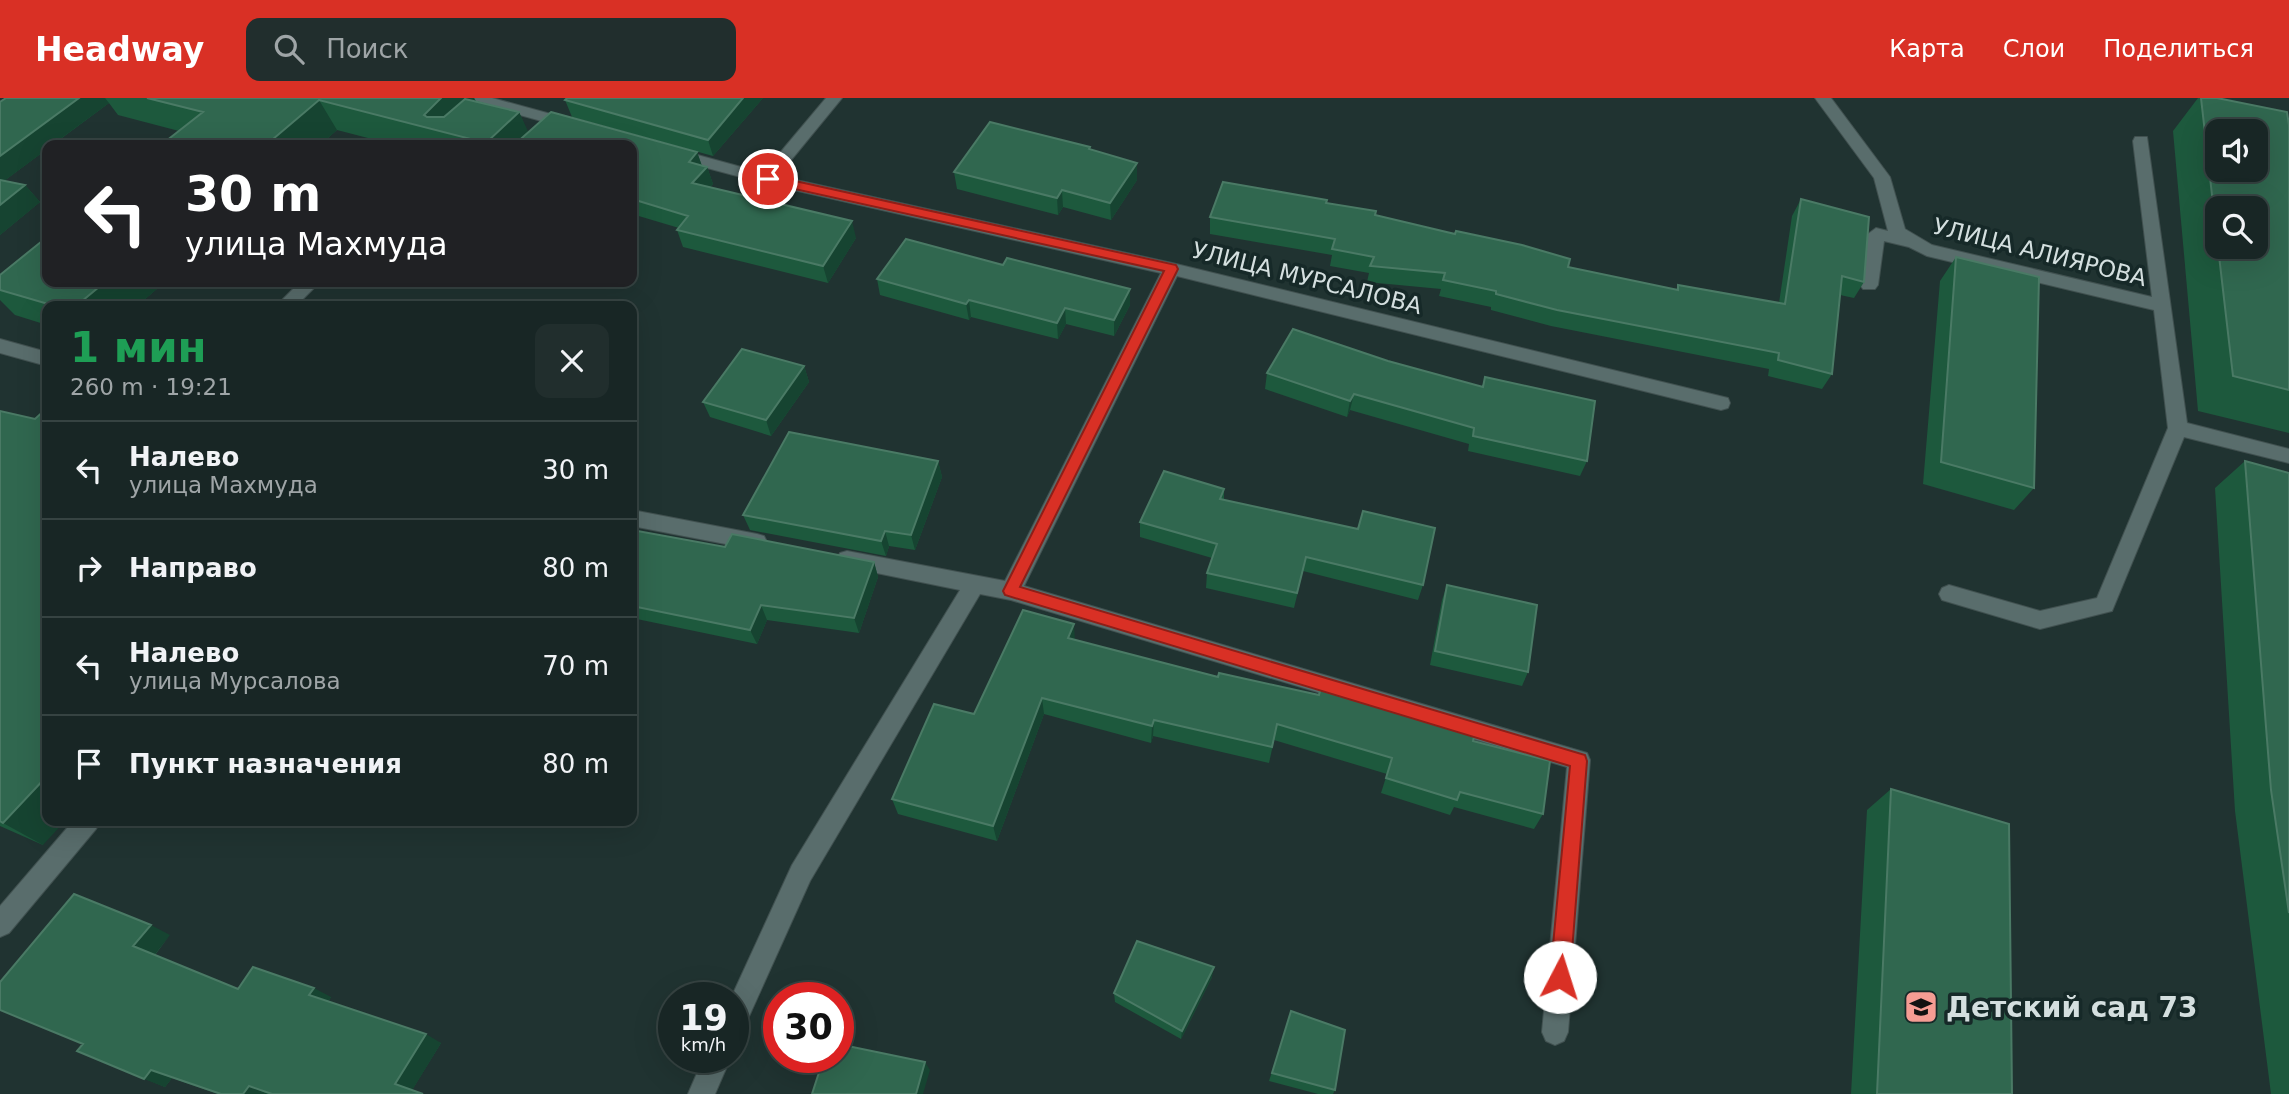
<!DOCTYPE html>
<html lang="ru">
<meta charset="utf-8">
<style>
:root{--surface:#182625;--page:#212e2d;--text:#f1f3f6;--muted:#9fa5a7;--line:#364342;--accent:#d93025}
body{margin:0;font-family:"DejaVu Sans",sans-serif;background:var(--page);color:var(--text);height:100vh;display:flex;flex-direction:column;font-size:26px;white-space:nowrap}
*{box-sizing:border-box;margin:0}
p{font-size:23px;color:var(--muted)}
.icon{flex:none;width:38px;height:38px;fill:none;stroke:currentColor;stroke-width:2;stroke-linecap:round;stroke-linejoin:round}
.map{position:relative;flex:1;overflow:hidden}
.panel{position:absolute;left:42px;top:203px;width:595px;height:525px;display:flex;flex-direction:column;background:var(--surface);border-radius:14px;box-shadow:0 7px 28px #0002,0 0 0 2px var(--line)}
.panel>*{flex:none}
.hud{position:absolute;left:42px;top:42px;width:595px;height:147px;border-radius:14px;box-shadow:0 7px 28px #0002,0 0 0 2px var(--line);background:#202124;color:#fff;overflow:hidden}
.controls{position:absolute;left:2205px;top:21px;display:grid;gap:14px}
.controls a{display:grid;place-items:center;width:63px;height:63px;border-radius:14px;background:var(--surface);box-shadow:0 7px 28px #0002,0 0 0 2px var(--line);font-size:35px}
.speed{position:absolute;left:658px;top:884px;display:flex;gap:14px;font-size:35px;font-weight:700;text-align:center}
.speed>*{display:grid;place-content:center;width:91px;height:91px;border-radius:50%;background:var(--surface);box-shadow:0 7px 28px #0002,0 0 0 2px var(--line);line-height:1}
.speed small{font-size:18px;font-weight:400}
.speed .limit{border:10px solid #d22;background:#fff;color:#111}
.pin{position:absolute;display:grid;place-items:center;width:60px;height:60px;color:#fff;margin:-30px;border:4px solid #fff;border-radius:50%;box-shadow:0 2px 7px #0007}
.me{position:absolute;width:77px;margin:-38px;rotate:5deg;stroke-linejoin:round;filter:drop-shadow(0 0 5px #0008)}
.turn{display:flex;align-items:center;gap:24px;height:147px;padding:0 28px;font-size:32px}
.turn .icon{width:91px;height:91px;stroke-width:2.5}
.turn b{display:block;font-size:49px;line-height:60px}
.round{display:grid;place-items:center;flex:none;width:74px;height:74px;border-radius:14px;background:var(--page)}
.headline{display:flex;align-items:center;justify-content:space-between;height:119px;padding:0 28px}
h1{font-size:42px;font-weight:700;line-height:52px;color:#1e9e55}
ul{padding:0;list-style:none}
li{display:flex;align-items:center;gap:21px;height:98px;padding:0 28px;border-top:2px solid var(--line)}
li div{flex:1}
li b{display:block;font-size:26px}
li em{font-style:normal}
header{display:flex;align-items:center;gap:42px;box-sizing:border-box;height:98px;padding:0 35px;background:var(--accent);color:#fff}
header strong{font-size:33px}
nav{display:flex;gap:38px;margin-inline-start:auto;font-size:24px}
.search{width:490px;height:63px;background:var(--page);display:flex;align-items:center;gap:18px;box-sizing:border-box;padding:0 24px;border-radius:14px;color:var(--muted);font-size:26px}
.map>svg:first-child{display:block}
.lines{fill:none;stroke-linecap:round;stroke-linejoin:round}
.minor-casing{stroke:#415150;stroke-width:2}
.minor{fill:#596d6c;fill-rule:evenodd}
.wall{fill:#1d593d;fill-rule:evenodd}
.shaded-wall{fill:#164431}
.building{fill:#30674f;stroke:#4a7a65;stroke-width:2;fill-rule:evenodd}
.route{fill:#d93025;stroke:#8d1f18;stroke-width:2}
.labels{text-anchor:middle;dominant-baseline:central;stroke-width:7;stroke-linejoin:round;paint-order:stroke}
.street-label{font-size:23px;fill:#d4dfdf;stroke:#162928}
.near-poi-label{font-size:28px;font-weight:bold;fill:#d4dfdf;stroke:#162928;text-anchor:start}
</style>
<header>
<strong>Headway</strong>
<div class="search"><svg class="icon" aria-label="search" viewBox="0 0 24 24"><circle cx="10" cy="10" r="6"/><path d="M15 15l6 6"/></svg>Поиск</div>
<nav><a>Карта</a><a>Слои</a><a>Поделиться</a></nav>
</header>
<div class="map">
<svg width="2289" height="996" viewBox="0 0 2289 996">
<rect width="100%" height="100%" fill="#203331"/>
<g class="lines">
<defs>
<path id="minor" d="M466 0H492L580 24 582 27 574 32 469 3Z
M826 0H842L778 78 1172 165 1728 300 1730 305 1728 310 1721 312 1177 178 1024 488 1587 655 1590 662 1568 934 1564 943 1555 947 1546 943 1542 934 1567 669 1011 502 980 496 810 783 742 934 733 938 731 900 792 767 960 492 847 469 840 467 837 461 840 455 847 453 1005 483 1161 175 767 86 666 59 664 55 672 50 763 75Z
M1815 0H1831L1890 79 1905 131 1932 147 2152 199 2133 43 2135 39H2147L2187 325 2289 351V365L2184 339 2112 513 2040 531 1942 502 1939 496 1942 490 1949 487 2040 513 2097 500 2168 330 2154 212 1927 158 1909 149 1884 143 1878 187 1875 191H1863L1860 187 1868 136 1876 130 1888 133 1874 80Z
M300 184H320L296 208H276Z
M0 241 47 254V268L0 255Z
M632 412 757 436 764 438 767 444 764 450 757 452 632 428Z
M73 723H100L96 731 9 835 0 839V808Z
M704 959H731L715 996H688Z"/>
</defs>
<use href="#minor" class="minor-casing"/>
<use href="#minor" class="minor"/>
</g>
<path class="wall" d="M6 0H474L476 3 519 14 528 35 697 54 702 68 707 69 713 86 710 89 856 140 828 185 683 149 677 132 679 130 632 116V47H395L337 32 320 47H161L179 33 118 17 109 5 4 83 25 87 40 104 0 137Z
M567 0H763L713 58 572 19 565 2Z
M2198 0H2217L2289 27V335L2198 313 2173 33ZM2217 110 2256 149H2217Z
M1091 52 1137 82 1111 122 1063 109 1058 117 957 91 954 74Z
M1801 101 1864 184 1854 200 1840 197 1832 276 1822 291 1768 278 1769 271 1551 228 1491 212V209L1439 198 1441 191 1367 184 1369 175 1330 168 1332 157 1210 136V119L1327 105 1375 117 1568 169 1676 192 1678 187 1779 205 1792 118Z
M1956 159 2034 390 2014 412 1923 386 1940 183Z
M0 177 47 184H165L137 208H47V227L15 217 0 202Z
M877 181 1130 207 1114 238 1066 226 1058 241 971 219 969 222 880 197Z
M1388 263 1482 289 1485 279 1587 363 1580 378 1468 353 1469 346 1350 312 1347 319 1265 291 1267 275Z
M804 268 809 284 771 338 710 319 703 304Z
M0 313 43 747 0 728Z
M938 363 942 379 915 452 889 448 886 458 750 432 743 417Z
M2245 363 2289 375V996H2271L2235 713 2215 390Z
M1224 391V401L1423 487 1418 502 1303 473 1294 510 1206 490 1207 475 1212 460 1140 439V424Z
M632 432 725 449 874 464 878 479 859 535 767 522 757 546 632 520Z
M1447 487 1528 574 1522 588 1430 567 1442 502Z
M1075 542 1473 643 1543 716 1534 731 1454 709 1450 717 1381 695 1387 676 1274 642 1269 665 1153 638 1151 645 1044 616 997 743 898 716 892 701 974 616Z
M1891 691 2012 996H1851L1867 712Z
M170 837 155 857 238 891 331 899 328 904 441 945 412 992 423 996H218L172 980 165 989 77 953Z
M1212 879 1181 941 1115 904 1114 895Z
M1291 913 1335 992 1333 996H1318L1269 983Z"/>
<path class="shaded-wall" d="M79 0H105L109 5 52 47H47V51L0 86V58Z
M441 0H474L478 8 432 31 424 17Z
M743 0H763L713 58 708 42Z
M319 2 337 32 320 47H266Z
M519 14 533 44 530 47H488L486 45Z
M697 54 703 71 689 64Z
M1137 65V82L1111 122 1110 105Z
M707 69 713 86 698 102 692 85Z
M25 87 40 104 0 137V107Z
M1062 92 1063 109 1058 117 1057 100Z
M852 123 856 140 828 185 823 168Z
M105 184H165L137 208H76Z
M1130 191V207L1114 238V222Z
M969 202 971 219 969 222 966 206Z
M1065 210 1066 226 1058 241 1057 225Z
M804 268 809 284 771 338 766 322Z
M1354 296 1350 312 1347 319 1350 303Z
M938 363 942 379 915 452 911 437Z
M885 433 889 448 886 458 881 443Z
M874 464 878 479 859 535 854 520Z
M761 507 767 522 757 546 750 532Z
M1074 526 1075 544 1068 540Z
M1042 600 1044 616 997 743 993 728Z
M1154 622 1153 638 1151 645 1152 628Z
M47 678V723H65L43 747 3 725Z
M151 827 170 837 153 858 133 848Z
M1214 869 1212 879 1181 941 1182 933Z
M314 890 331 899 326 907 309 897Z
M426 936 441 945 411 994 395 986Z
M925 964 930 972 923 996H916Z
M151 972 172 980 165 989 144 981Z
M249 988 268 996H243Z"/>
<path class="building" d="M6 0H79L0 58V4Z
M147 0H441L424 17 427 19H444L465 1 519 14 486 45 319 2 266 47H161L203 14Z
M567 0H743L708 42 565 2Z
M2201 0H2217L2287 14 2289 27V292L2233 278 2218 149H2256V110H2217V141ZM2217 33H2256V72H2217Z
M551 14 697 54 689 64 707 69 692 85 852 123 823 168 677 132 688 118 632 101V47H514Z
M990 24 1090 49 1089 51 1137 65 1110 105 1062 92 1057 100 954 74Z
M0 82 25 87 0 107Z
M1223 84 1327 102 1326 105 1376 113 1375 117 1455 136 1456 133 1522 147 1570 161 1568 169 1678 192V187L1785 206 1801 101 1869 119 1864 184 1842 178 1832 276 1778 262 1779 255 1557 212 1496 196V193L1443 182 1445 175 1370 168 1374 159 1332 151 1335 141 1210 119Z
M47 139V184H105L76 208H55L0 192V177Z
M906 141 1003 167 1007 160 1130 191 1114 222 1065 210 1057 225 969 202 966 206 877 181Z
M1956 159 2039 179 2034 390 1941 364Z
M1293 231 1388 263 1483 289 1485 279 1595 303 1587 363 1473 338 1474 330 1354 296 1350 303 1267 275Z
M742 251 804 268 766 322 703 304Z
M47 310V678L3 725 0 723V313L35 321Z
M789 334 938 363 911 437 885 433 881 443 743 417Z
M2245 363 2289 375V815L2271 692Z
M1164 373 1224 391 1220 401 1358 431 1363 413 1435 430 1423 487 1306 459 1297 495 1207 475 1217 446 1140 424Z
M632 432 725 449 732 436 874 464 854 520 761 507 750 532 632 508Z
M1447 487 1537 507 1528 574 1435 553Z
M1023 512 1074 526 1068 540 1218 579 1219 575 1319 597 1322 586 1475 634 1473 643 1550 663 1543 716 1460 694 1457 702 1386 680 1392 660 1277 626 1272 649 1154 622 1152 628 1042 600 993 728 892 701 934 606 974 616Z
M1891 691 2009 726 2012 996H1877Z
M74 796 151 827 133 848 238 891 253 869 314 890 309 897 426 936 395 986 423 996H272L249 988 243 996H221L151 972 144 981 77 953 83 946 0 912V884Z
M1137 843 1214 869 1182 933 1114 895Z
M1291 913 1345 932 1335 992 1272 975Z
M838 946 925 964 916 996H812L824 959H838Z"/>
<path class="route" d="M768 77 1176 167 1178 171 1020 489 1585 657 1587 663 1570 879 1567 886 1560 889 1553 886 1550 879 1570 668 1005 497 1003 493 1164 173 763 84V78Z"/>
<defs>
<symbol id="school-square" viewBox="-11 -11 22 22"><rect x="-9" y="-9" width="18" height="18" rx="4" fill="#f59c93" stroke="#162928"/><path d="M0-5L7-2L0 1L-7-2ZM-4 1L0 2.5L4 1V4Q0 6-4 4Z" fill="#111"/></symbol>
</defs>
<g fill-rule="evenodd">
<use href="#school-square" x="1902" y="890" width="38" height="38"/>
</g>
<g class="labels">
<g class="street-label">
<text transform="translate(2040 154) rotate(14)">УЛИЦА АЛИЯРОВА</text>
<text transform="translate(1307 180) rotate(14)">УЛИЦА МУРСАЛОВА</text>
</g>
<g class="near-poi-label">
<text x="1946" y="909">Детский сад 73</text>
</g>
</g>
</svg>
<div class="controls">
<a><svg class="icon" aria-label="sound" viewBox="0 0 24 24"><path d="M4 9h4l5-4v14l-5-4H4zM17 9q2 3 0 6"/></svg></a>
<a><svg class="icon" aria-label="search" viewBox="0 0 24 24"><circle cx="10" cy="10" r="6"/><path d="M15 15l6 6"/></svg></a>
</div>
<div class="speed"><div>19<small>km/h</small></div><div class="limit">30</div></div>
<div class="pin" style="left:768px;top:81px;background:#d93025"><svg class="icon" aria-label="arrive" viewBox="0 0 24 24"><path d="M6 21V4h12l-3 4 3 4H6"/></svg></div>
<svg class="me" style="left:1560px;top:879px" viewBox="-20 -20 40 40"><circle r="19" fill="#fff"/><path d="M0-13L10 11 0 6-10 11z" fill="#d93025"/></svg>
<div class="hud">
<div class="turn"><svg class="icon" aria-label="left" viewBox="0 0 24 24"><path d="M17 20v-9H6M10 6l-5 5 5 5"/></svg><div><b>30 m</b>улица Махмуда</div></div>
</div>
<section class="panel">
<div class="headline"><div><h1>1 мин</h1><p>260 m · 19:21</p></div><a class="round"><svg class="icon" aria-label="close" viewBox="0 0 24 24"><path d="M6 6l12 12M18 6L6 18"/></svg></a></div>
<ul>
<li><svg class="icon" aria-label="left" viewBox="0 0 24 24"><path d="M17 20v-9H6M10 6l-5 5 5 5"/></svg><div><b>Налево</b><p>улица Махмуда</p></div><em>30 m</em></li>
<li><svg class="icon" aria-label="right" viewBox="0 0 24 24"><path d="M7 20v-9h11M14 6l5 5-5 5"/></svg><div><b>Направо</b></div><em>80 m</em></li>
<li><svg class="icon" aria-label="left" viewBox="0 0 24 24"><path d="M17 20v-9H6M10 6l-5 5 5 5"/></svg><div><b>Налево</b><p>улица Мурсалова</p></div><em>70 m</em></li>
<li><svg class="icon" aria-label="arrive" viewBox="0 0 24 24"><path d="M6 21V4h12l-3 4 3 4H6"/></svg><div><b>Пункт назначения</b></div><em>80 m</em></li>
</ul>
</section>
</div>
